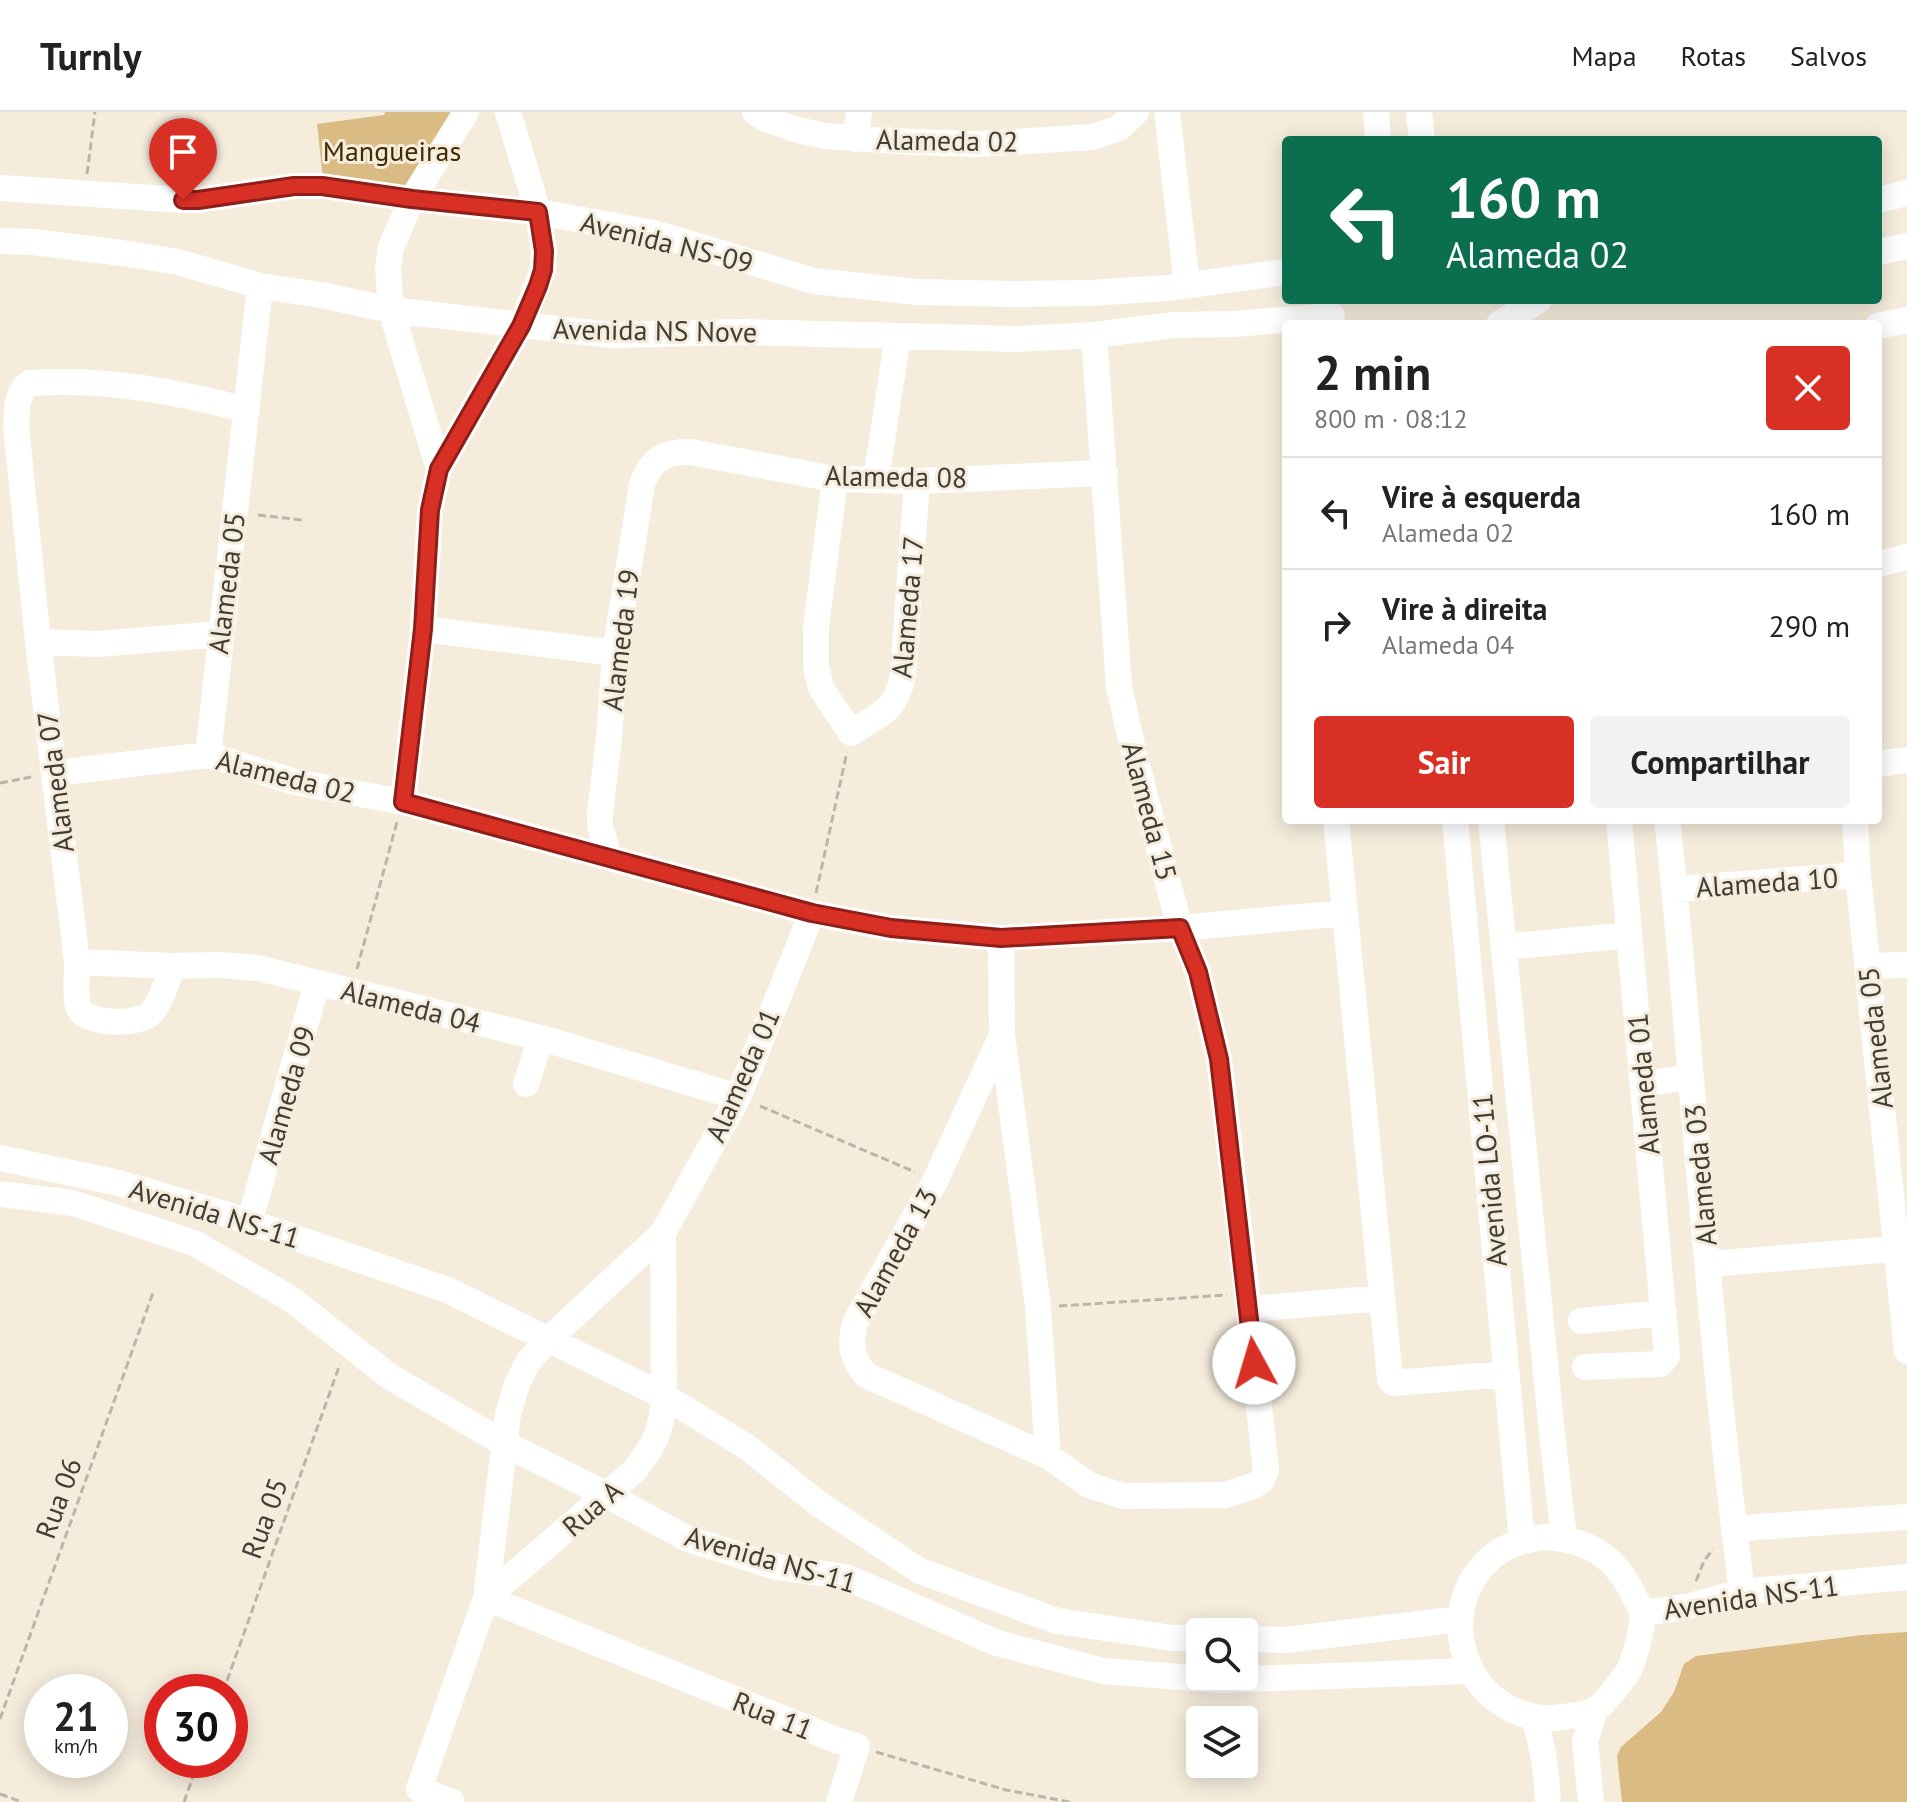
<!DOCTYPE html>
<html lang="pt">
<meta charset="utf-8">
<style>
:root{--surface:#fff;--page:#f2f2f2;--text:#222;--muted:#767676;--line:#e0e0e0;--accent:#d93025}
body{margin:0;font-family:"PT Sans",sans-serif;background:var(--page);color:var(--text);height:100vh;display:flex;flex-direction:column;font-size:30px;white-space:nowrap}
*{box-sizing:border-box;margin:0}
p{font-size:26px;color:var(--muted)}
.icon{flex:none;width:44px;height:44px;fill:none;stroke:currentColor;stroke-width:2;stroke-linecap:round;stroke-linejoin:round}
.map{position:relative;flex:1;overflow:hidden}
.side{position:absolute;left:1282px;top:208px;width:600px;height:504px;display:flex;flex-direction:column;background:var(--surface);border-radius:8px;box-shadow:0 4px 20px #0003}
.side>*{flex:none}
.banner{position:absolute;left:1282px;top:24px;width:600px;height:168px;border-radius:8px;box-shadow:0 4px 20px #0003;background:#0b6e4f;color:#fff;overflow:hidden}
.buttons{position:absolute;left:1186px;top:1506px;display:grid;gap:16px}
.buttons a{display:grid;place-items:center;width:72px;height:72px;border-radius:8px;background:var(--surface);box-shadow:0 4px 20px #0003;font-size:40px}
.speed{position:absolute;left:24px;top:1562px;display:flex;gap:16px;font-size:40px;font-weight:700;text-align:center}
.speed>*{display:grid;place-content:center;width:104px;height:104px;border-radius:50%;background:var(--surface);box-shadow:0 4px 20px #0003;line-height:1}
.speed small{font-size:20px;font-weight:400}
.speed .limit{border:12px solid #d22;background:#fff;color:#111}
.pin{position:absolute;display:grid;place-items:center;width:68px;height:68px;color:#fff;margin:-82px -34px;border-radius:50% 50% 50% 0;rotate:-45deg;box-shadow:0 0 8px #0007}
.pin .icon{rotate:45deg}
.me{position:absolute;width:88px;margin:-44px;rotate:354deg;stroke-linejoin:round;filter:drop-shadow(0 0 6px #0008)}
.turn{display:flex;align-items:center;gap:28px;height:168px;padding:0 32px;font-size:36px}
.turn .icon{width:104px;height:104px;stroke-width:2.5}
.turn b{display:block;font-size:56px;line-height:68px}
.round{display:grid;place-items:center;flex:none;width:84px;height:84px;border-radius:8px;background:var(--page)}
.headline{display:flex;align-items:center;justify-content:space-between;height:136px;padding:0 32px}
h1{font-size:48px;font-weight:700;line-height:60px}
.button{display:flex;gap:16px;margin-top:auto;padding:16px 32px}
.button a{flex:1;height:92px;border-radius:8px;background:var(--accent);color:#fff;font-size:32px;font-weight:700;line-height:92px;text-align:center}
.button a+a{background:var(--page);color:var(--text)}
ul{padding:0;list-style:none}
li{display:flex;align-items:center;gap:24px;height:112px;padding:0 32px;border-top:2px solid var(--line)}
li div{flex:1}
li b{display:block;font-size:30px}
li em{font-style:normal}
header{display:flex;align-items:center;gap:48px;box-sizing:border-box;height:112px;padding:0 40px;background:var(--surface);border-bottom:2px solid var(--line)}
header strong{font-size:38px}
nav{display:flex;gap:44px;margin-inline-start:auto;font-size:28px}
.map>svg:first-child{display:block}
.green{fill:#dbbb84}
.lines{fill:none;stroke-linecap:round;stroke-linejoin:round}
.path{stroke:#bdb5a8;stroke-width:3;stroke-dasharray:8 4;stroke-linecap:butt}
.minor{stroke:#fff;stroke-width:26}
.route-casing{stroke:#8d1f18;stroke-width:20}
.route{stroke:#d93025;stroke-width:14}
.labels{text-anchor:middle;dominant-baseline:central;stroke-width:6;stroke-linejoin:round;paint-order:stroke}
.street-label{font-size:28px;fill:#403c36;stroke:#f5ecdc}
.park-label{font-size:28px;fill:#3f2c03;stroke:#f5ecdc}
</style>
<header>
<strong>Turnly</strong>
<nav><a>Mapa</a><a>Rotas</a><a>Salvos</a></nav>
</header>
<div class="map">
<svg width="1907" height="1690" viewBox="0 0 1907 1690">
<rect width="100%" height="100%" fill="#f5ecdc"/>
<path class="green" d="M385 0H453L413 74 323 67 317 12 384 3Z
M1907 1520V1690H1622L1617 1644 1621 1635 1661 1600 1674 1580 1684 1552 1696 1544 1862 1523Z"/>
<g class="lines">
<path class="path" d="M87 62 95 0
M258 403 302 408
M0 671 31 665
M816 781 847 640
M357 857 397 710
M760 994 915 1060
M1059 1194 1227 1183
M1696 1469 1704 1449 1713 1437
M223 1580 340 1252
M0 1607 154 1178
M876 1640 1006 1678 1070 1690
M0 1682 22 1690
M184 1690 199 1648"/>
<path class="minor" d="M755 0 766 7 797 18 825 24 913 30 978 32 1093 25 1119 16 1136 0
M1167 0 1187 173
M1376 0 1378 28
M1419 0 1422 28
M855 27 859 0
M0 76 183 88H198L294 74H322L412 87 538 100 654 121 814 169 917 180 1014 182 1089 181 1167 176 1286 160
M1878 88 1907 81
M0 129 33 130 122 141 178 150 260 174 321 183 391 198 611 223 742 220 1018 227 1094 223 1174 213 1234 212 1332 204
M1878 140 1907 134
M1499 212 1539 188
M1878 214 1907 208
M439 357 391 198 388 156 391 135 412 87 466 0
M835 367 816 515V554L821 576 851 621C881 601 896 600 903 562L917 369
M876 367 898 224
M1878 452 1907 445
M423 517 615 541
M38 530 98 532 220 522
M208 643 260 174
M1878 652 1907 648
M55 661 208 643 295 670 403 690 812 801 891 816 1001 826 1180 816 1345 801
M403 690 423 517 430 398 439 357 521 214 543 158 544 139 538 100 508 0
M1336 708 1390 1267 1393 1271 1507 1262
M1455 708 1522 1429
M1491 708 1553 1331 1564 1426
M1667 708C1677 794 1684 881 1691 968 1706 1138 1720 1310 1742 1480
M1855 708 1858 763 1907 1239
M609 746 600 714V701L609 626 615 541 642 372C651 348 664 339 690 340L835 367 917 369 1105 361
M1675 777 1858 763
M1001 826 1002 923 1038 1195 1048 1344
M1504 835 1629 823
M77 850 173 854 220 853 258 856 541 926 738 985
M173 854C167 868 162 888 152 900 140 914 84 914 78 894 75 883 77 862 77 850L38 530 16 314C17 297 16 283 29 271 107 266 173 279 247 298
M1867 854 1907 853
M1002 923 935 1069 856 1209C849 1230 851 1246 866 1263L1048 1344 1089 1373 1123 1384 1225 1383 1253 1374 1261 1369 1266 1359 1247 1182 1219 947 1198 860 1180 816 1134 642 1119 574 1094 223
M526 972 541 926
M1643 972 1691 965
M0 1046 119 1071 231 1104 445 1177 664 1284 747 1335 819 1392 920 1459 1057 1509 1173 1526H1200
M0 1082 73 1091 194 1131 291 1187 389 1264 505 1332 607 1383 688 1427 777 1455 846 1465 997 1531 1103 1559 1219 1568 1470 1559
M254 1094 317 871
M663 1121 738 985 812 801
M1708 1152 1907 1136
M1249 1197 1382 1186
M1581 1209 1664 1201
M1585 1255 1660 1252 1667 1244 1619 708
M1734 1419 1756 1415 1907 1405
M1543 1425C1587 1427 1615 1443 1634 1484 1636 1489 1641 1495 1642 1501 1644 1513 1634 1549 1628 1560 1622 1568 1604 1593 1596 1597 1590 1602 1563 1605 1555 1606 1465 1610 1426 1494 1497 1441 1511 1431 1527 1428 1543 1425Z
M486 1486 836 1628 857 1634 839 1690
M1642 1501 1686 1495 1742 1480 1907 1465
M1244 1527 1286 1528 1460 1507
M1533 1605C1544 1633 1546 1660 1548 1690
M452 1690 419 1677 486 1486 508 1302 517 1272 528 1250 548 1228 663 1121 664 1284C662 1319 655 1332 634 1359L486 1486
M1591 1690 1585 1629 1595 1598"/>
</g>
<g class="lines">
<defs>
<path id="route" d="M183 88H198L294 74H322L412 87 538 100 544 139 543 158 538 174 521 214 439 357 430 398 423 517 403 690 812 801 891 816 1001 826 1180 816 1198 860 1219 947 1254 1251"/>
</defs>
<use href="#route" class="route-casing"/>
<use href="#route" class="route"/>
</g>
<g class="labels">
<g class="street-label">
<text transform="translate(947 28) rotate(1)">Alameda 02</text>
<text transform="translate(667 130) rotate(14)">Avenida NS-09</text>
<text transform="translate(655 218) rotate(1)">Avenida NS Nove</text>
<text transform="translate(896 364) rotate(1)">Alameda 08</text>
<text transform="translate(226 471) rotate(-83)">Alameda 05</text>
<text transform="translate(907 495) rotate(-85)">Alameda 17</text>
<text transform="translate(620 528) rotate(-83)">Alameda 19</text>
<text transform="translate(286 664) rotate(14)">Alameda 02</text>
<text transform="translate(55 670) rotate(-97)">Alameda 07</text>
<text transform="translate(1150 699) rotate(75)">Alameda 15</text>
<text transform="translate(1767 770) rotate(-4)">Alameda 10</text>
<text transform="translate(411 894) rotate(14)">Alameda 04</text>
<text transform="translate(1875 926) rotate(-96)">Alameda 05</text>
<text transform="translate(742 963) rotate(-66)">Alameda 01</text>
<text transform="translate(1643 972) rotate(-95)">Alameda 01</text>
<text transform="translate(286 983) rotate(-74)">Alameda 09</text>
<text transform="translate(1700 1063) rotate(-95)">Alameda 03</text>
<text transform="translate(1489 1068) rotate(-95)">Avenida LO-11</text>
<text transform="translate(215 1101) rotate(17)">Avenida NS-11</text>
<text transform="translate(895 1140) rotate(-61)">Alameda 13</text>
<text transform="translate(58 1386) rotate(-70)">Rua 06</text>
<text transform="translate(592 1396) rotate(-41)">Rua A</text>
<text transform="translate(264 1406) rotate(-70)">Rua 05</text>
<text transform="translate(771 1447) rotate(16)">Avenida NS-11</text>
<text transform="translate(1751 1485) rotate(-8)">Avenida NS-11</text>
<text transform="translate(773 1603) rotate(22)">Rua 11</text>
</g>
<g class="park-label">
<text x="392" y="38">Mangueiras</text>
</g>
</g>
</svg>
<div class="buttons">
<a><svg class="icon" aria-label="search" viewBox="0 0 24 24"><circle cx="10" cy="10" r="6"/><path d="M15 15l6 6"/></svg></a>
<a><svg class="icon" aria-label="layers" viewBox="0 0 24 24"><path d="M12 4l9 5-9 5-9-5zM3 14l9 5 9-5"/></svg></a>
</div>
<div class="speed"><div>21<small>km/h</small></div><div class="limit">30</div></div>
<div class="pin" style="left:183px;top:88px;background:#d93025"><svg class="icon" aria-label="arrive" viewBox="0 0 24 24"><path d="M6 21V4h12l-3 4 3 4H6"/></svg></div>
<svg class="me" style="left:1254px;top:1251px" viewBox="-20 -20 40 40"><circle r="19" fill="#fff"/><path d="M0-13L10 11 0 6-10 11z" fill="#d93025"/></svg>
<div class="banner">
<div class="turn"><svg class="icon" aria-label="left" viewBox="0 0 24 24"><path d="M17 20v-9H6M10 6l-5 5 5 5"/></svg><div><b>160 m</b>Alameda 02</div></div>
</div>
<section class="side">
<div class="headline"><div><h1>2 min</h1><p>800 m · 08:12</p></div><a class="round" style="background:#d93025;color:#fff"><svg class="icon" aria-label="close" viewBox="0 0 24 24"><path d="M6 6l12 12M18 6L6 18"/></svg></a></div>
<ul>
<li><svg class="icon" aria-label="left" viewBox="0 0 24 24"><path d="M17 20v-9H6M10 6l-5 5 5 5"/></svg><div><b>Vire à esquerda</b><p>Alameda 02</p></div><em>160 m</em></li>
<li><svg class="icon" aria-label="right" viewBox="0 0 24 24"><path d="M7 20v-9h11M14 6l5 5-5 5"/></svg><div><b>Vire à direita</b><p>Alameda 04</p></div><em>290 m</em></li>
</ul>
<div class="button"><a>Sair</a><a>Compartilhar</a></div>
</section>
</div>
